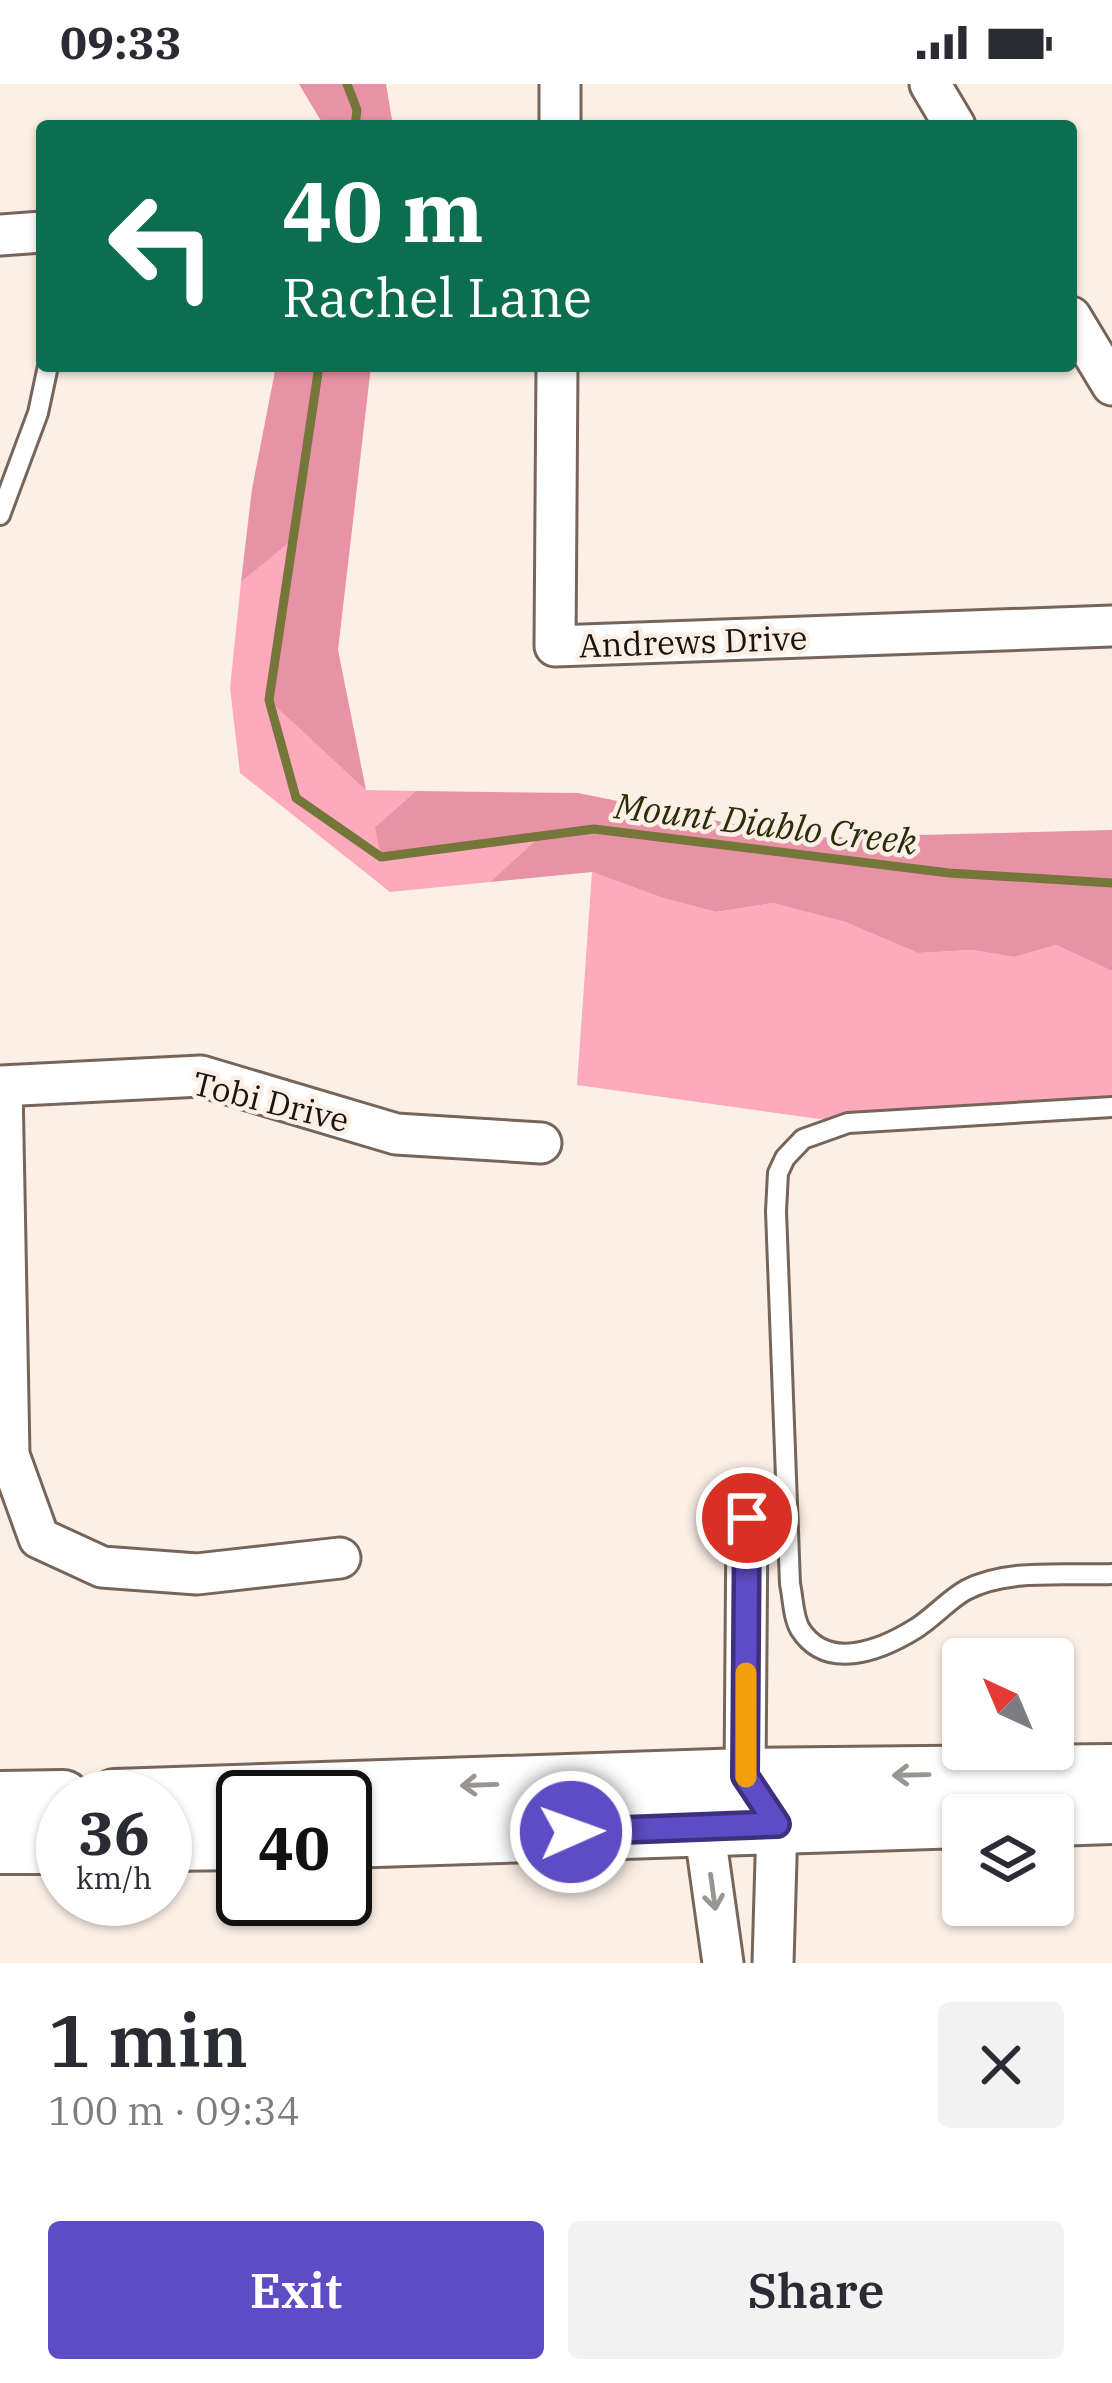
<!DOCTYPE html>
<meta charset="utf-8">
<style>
:root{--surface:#fff;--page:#f2f2f3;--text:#2b2b33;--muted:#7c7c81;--accent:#5e4cc4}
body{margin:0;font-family:"IBM Plex Serif",serif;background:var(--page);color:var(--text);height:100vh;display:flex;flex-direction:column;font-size:45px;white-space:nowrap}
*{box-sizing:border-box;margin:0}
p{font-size:39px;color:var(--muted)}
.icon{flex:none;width:66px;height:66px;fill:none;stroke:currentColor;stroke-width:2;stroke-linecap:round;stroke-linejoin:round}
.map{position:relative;height:1879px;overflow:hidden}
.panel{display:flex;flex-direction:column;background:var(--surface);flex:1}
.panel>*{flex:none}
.guide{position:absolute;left:36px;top:36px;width:1041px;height:252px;border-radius:12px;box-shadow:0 3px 9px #0004;background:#0b6e4f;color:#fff;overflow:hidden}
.needle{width:78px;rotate:316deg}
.tools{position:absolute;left:942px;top:1554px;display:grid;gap:24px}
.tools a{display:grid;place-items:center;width:132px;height:132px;border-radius:12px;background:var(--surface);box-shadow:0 3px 9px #0004;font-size:60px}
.speed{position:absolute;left:36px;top:1686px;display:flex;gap:24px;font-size:60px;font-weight:700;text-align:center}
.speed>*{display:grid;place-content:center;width:156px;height:156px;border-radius:50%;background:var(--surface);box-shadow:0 3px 9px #0004;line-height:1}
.speed small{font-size:30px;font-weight:400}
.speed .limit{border:6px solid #111;border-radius:18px;background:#fff;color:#111}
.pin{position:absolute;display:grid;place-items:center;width:102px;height:102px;color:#fff;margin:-51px;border:6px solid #fff;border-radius:50%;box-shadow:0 3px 12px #0007}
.me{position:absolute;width:132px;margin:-66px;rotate:88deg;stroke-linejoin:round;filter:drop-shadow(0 0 9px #0008)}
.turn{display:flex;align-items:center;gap:42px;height:252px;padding:0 48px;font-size:54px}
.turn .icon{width:156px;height:156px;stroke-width:2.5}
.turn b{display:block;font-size:84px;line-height:102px}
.round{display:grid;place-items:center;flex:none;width:126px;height:126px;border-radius:12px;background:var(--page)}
.head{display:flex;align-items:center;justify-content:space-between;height:204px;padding:0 48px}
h1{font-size:72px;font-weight:600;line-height:90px}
.action{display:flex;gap:24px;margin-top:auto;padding:24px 48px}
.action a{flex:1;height:138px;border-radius:12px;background:var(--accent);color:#fff;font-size:48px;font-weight:600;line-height:138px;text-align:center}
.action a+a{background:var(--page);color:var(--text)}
.status{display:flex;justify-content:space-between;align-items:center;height:84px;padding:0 60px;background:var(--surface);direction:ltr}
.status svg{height:33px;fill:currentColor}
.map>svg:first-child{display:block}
.green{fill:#fdaabc}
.forest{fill:#e892a6}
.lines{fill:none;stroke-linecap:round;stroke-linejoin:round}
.stream{stroke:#75763a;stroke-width:9}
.lane-casing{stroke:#766558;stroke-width:24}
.street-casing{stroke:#766558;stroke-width:45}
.secondary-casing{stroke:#766558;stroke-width:60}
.lane{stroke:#fff;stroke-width:18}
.street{stroke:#fff;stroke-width:39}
.secondary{stroke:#fff;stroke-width:54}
.oneway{stroke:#989593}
.route-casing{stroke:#3d317f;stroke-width:30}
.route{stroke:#5e4cc4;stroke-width:21}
.slow{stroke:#f59e0b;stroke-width:21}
.labels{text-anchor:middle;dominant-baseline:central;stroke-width:9;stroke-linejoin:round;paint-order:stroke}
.street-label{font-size:33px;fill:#1b140e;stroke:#fcefe6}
.water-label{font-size:36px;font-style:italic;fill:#2b2d08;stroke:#fcefe6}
</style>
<div class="status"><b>09:33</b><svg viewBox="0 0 49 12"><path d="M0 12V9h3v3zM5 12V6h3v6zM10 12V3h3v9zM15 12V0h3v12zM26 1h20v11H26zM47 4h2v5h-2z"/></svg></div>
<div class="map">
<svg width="1112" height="1879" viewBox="0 0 1112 1879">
<rect width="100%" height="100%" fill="#fcefe6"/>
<path class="green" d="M293 454 365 706 416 707 375 743 544 751 490 798 390 808 240 689 230 604 241 498Z
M592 788 663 814 716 828 773 819 845 838 918 869 972 866 1014 873 1056 861 1112 887V1023L848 1039 577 1001Z"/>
<path class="forest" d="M299 0H386L393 42H324Z
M276 282H371L338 566 366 706 269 616 293 455 241 498 252 405Z
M416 707 578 709 803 754 1112 746V887L1056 861 1014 873 972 866 918 869 845 838 773 819 716 828 663 814 592 788 490 798 541 752 381 773 375 743Z"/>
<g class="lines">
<path class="stream" d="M347 0 357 26 355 42
M319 282 269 616 296 714 381 773 594 745 949 789 1112 799"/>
<defs>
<path id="lane" d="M0 431 38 329 48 282
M1112 1023 848 1039 803 1055 785 1074 778 1089 776 1127 790 1500C793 1513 793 1533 800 1545 827 1588 881 1566 915 1545 933 1534 948 1516 966 1506 1008 1484 1066 1492 1112 1490"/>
<path id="street" d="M930 0 955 42
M560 42V0
M0 151 42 148
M1071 233 1112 301
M557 282 555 562 1112 542
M0 1002 201 992 396 1050 541 1059
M2 1002 9 1371 39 1454 102 1483 197 1490 340 1474
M745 1692 747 1434
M764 1721 777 1740 773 1879
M718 1726 704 1743 723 1879"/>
<path id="secondary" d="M115 1713 745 1692 1112 1688
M0 1715 63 1714
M1053 1734 1112 1732
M345 1756 963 1736
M165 1759 243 1758
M0 1762H63"/>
</defs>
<use href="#lane" class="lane-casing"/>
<use href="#street" class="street-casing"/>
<use href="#secondary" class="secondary-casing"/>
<use href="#lane" class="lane"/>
<use href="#street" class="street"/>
<use href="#secondary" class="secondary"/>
</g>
<defs><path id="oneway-shaft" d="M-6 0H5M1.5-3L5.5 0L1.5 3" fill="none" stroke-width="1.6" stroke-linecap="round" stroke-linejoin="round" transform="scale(3)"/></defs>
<g class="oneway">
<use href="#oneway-shaft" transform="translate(911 1691) rotate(179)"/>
<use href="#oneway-shaft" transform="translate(479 1701) rotate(178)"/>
<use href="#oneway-shaft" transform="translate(713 1808) rotate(82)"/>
</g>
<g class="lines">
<defs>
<path id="route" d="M571 1748 777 1740 745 1692 747 1434"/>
</defs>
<use href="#route" class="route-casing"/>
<use href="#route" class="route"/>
<path class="slow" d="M746 1589V1693"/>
</g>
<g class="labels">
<g class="street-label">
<text transform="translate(693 557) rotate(-2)">Andrews Drive</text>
<text transform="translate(271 1017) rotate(14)">Tobi Drive</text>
</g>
<g class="water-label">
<text transform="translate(766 739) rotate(7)">Mount Diablo Creek</text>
</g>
</g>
</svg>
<div class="tools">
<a><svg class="needle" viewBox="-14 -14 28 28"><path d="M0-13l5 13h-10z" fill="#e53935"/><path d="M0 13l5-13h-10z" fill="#7c7c81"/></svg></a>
<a><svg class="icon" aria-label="layers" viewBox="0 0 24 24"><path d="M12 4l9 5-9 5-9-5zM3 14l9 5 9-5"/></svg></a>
</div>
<div class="speed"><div>36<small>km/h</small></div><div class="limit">40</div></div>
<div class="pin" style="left:747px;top:1434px;background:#d93025"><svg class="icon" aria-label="arrive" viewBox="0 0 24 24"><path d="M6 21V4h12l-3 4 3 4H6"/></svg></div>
<svg class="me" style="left:571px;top:1748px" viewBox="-20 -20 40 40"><circle r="17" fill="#5e4cc4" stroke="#fff" stroke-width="3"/><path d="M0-11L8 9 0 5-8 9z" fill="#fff"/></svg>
<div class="guide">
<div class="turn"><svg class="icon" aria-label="left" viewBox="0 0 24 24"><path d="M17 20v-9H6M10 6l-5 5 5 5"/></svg><div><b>40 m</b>Rachel Lane</div></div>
</div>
</div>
<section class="panel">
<div class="head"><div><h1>1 min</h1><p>100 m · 09:34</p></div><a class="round"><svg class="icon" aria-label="close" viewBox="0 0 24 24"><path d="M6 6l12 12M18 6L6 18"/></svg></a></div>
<div class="action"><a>Exit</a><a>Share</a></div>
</section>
